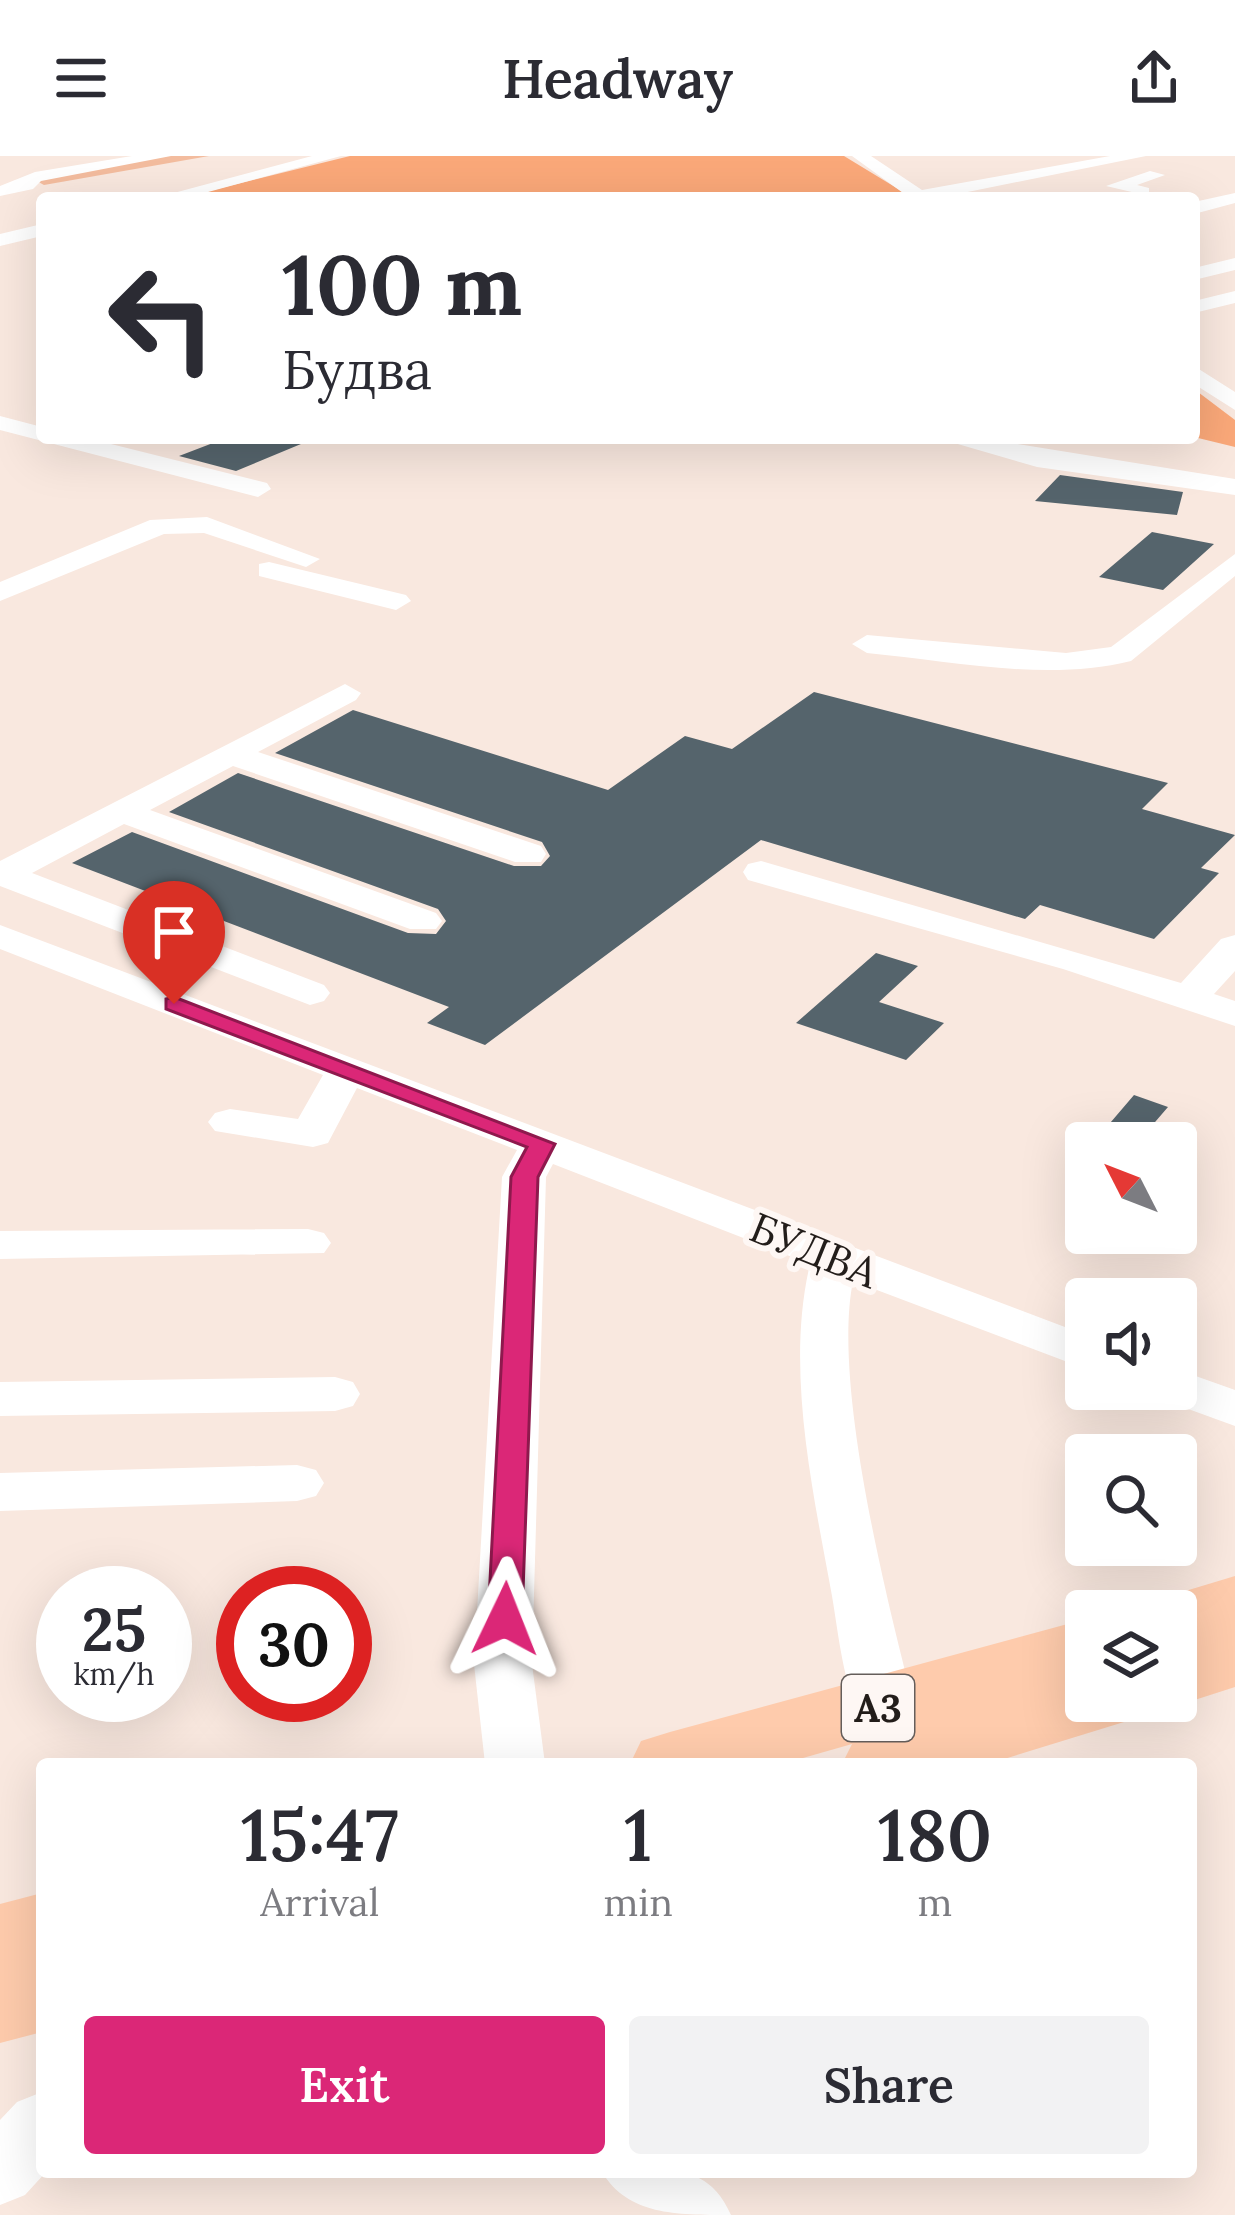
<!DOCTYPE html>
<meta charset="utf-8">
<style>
:root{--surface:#fff;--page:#f2f2f3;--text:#2b2b33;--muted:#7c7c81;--accent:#db2777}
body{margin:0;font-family:Lora,serif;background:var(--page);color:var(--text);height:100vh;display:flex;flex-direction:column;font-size:45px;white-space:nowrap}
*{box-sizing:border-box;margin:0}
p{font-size:39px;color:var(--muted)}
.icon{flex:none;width:66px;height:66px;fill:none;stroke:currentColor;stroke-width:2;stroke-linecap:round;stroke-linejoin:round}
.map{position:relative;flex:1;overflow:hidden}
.sheet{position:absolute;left:36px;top:1602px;width:1161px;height:420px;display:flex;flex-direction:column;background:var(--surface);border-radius:12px;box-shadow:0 12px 48px #0002}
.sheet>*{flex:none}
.banner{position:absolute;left:36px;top:36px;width:1164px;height:252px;border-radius:12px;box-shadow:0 12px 48px #0002;background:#fff;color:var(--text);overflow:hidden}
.needle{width:78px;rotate:312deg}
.fabs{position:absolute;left:1065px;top:966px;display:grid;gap:24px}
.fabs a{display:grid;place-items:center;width:132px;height:132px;border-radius:12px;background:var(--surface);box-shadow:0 12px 48px #0002;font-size:60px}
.speed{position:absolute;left:36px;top:1410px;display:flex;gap:24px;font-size:60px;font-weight:700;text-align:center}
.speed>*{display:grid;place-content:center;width:156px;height:156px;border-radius:50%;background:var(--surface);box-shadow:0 12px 48px #0002;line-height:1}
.speed small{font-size:30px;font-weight:400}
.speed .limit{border:18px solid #d22;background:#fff;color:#111}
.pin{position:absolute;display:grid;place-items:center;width:102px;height:102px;color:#fff;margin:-123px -51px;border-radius:50% 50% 50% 0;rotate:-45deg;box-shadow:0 0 12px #0007}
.pin .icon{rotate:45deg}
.me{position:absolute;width:132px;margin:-66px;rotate:2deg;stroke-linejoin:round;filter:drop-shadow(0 0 9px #0008)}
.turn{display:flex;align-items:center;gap:42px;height:252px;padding:0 48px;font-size:54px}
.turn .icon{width:156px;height:156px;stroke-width:2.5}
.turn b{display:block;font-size:84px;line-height:102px}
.eta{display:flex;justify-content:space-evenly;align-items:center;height:204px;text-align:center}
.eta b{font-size:72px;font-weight:600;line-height:84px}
.button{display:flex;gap:24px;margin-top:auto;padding:24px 48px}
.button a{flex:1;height:138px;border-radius:12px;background:var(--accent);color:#fff;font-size:48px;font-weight:600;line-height:138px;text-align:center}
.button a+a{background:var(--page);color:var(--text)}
header{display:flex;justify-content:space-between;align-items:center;height:156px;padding:0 48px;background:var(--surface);font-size:54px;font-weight:600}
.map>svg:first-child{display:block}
.green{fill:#faa879}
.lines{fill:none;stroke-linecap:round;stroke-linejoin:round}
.canal{fill:#f3bc9e;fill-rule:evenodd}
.building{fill:#55646c}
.minor{fill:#fff;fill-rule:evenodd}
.major{fill:#fecbac;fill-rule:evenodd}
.route{fill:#db2777;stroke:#8e194d;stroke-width:3}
.labels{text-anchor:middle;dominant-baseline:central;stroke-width:12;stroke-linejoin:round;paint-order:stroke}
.shield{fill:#fef7f4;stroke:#655e5b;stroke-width:3}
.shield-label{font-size:39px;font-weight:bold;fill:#231d1a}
.street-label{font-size:42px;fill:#231d1a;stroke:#fef7f4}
</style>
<header><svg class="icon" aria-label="menu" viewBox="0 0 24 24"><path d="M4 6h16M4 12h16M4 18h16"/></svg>Headway<svg class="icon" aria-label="share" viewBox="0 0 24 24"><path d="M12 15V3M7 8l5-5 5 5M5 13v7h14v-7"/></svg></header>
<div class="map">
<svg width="1235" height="2059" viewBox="0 0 1235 2059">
<rect width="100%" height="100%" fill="#f9e8df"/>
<path class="green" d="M350 0H844L913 42H181Z
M1194 233 1235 264V291L1194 281Z"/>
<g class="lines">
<path class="canal" d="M167 0H209L44 29 35 24Z"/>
</g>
<path class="building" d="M226 282H312L313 283 236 315 179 300Z
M1060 319 1183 336 1177 359 1035 345Z
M1152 376 1214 388 1163 434 1099 421Z
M814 536 1168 627 1142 653 1235 679 1201 712 1219 717 1154 783 1040 749 1025 763 761 684 485 889 427 867 449 851 72 707 132 676 408 777 436 778 446 765 438 753 169 656 238 617 514 710H541L550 700 542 686 275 597 353 554 608 634 685 580 732 593Z
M876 797 918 810 879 846 944 867 906 904 796 867Z
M1134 939 1168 951 1137 987H1093Z"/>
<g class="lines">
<path class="minor" d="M132 0H171L41 25 33 33 0 40V30L35 16Z
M312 0H341L186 42H155Z
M852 0H871L922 34 1110 0H1146L938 42H910Z
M1150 15 1165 19 1137 29 1149 32V40L1106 30Z
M1235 37V47L1194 58V46Z
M42 68V80L0 90V78Z
M1235 102V114L1194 124V112Z
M1235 135V147L1194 157V145Z
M1194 210 1235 236V254L1194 228Z
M0 260 42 271V282H87L267 327 271 333 258 341 0 274Z
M937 282H980L1235 323V339L1037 311Z
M207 361 320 403 306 411 204 377 164 378 0 445V426L150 364Z
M1235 398V420L1131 505C1047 526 952 505 867 497L852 488 867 479 1066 497 1111 491Z
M269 406 406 439 411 445 396 454 259 420V408Z
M345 528 361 537 356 544 258 596 541 690 546 698 541 706H515L233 610 150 654 436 757 442 765 436 773H410L124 668 32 717 324 829 330 837 324 845 310 849 0 730V705Z
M761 705 1181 827 1221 783 1235 779V815L1214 838 1235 845V870L1063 813 748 724 743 716 748 708Z
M0 769 1086 1179V1213L853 1125C832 1228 887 1444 914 1550L905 1566 884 1573 863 1566C843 1529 839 1481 832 1440 813 1335 785 1214 810 1108L553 1008 546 1021 532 1508 545 1608H485L474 1508 502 1021 517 994 357 932 328 987 313 991 215 975 208 966 215 957 230 953 298 963 323 919 0 793Z
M308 1073 324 1077 331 1087 324 1097 0 1103V1075Z
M1176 1213 1235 1234V1270L1158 1242 1153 1233H1176Z
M335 1221 353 1226 360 1238 353 1250 335 1255 0 1260V1226Z
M297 1309 316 1314 324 1327 316 1340 297 1345 0 1355V1317Z
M42 1936 46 2016 25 2039 0 2049V1964L17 1946Z
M602 2016C657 2016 705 2000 731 2059 675 2059 628 2059 602 2016Z"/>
<path class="major" d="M1235 1420V1531L1176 1550 1161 1545H1176V1455H1144L1149 1446Z
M1086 1463V1545H1135L1124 1566 988 1608H842L852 1588 782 1608H630L641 1585 670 1576Z
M42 1737V1876L0 1887V1748Z"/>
</g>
<path class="route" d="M174 841 555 988 538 1021 522 1463 517 1472H493L488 1463 511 1021 527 991 166 853V843Z"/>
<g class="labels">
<rect class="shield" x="842" y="1519" width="72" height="66" rx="9"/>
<g class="shield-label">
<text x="878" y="1552">A3</text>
</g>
<g class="street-label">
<text transform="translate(814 1094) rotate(22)">БУДВА</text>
</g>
</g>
</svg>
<div class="fabs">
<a><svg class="needle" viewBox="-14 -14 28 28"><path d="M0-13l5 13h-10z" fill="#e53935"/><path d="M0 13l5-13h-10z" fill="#7c7c81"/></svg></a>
<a><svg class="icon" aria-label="sound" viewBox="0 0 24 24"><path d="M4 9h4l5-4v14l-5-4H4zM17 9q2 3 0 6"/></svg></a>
<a><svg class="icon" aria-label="search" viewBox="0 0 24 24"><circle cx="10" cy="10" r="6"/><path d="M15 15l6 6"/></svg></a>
<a><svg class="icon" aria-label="layers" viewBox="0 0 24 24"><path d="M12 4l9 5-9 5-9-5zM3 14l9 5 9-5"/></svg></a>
</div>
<div class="speed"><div>25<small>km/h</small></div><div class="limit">30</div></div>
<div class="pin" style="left:174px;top:848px;background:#d93025"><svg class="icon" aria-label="arrive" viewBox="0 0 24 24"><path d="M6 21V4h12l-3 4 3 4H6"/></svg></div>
<svg class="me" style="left:505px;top:1463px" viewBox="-20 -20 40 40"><path d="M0-17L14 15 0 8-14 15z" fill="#db2777" stroke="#fff" stroke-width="4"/></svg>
<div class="banner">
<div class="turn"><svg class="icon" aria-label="left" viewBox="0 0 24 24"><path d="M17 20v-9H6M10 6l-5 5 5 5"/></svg><div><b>100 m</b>Будва</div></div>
</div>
<section class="sheet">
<div class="eta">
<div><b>15:47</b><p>Arrival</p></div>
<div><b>1</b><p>min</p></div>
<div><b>180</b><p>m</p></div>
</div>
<div class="button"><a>Exit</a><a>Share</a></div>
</section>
</div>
